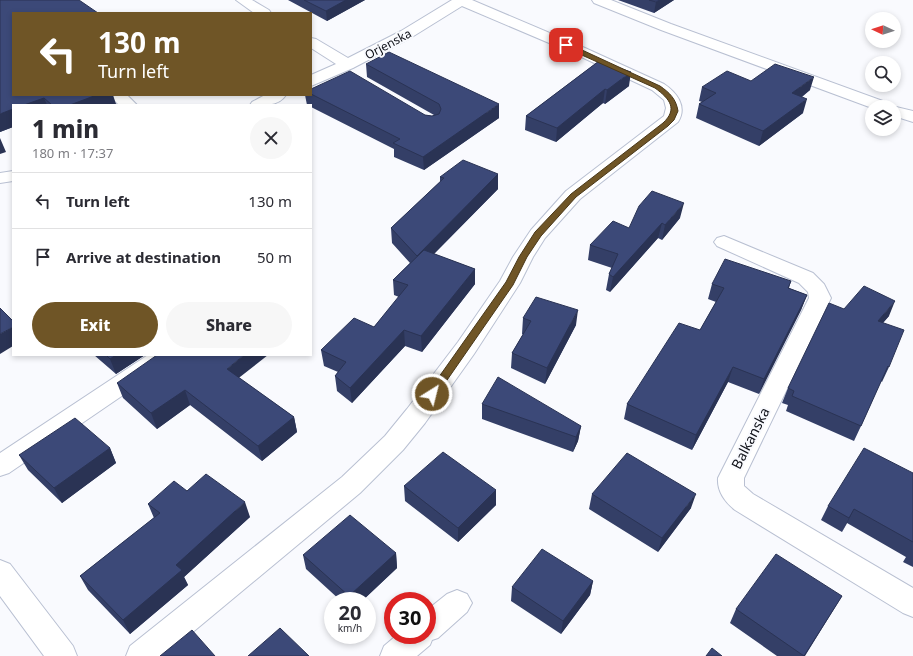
<!DOCTYPE html>
<meta charset="utf-8">
<style>
:root{--surface:#fff;--page:#f7f7f7;--text:#2b2b33;--muted:#7c7c81;--line:#e1e1e2;--accent:#6f5526}
body{margin:0;font-family:"Noto Sans",sans-serif;background:var(--page);color:var(--text);height:100vh;display:flex;flex-direction:column;font-size:15px;white-space:nowrap}
*{box-sizing:border-box;margin:0}
p{font-size:13px;color:var(--muted)}
.icon{flex:none;width:22px;height:22px;fill:none;stroke:currentColor;stroke-width:2;stroke-linecap:round;stroke-linejoin:round}
.map{position:relative;flex:1;overflow:hidden}
.drawer{position:absolute;left:12px;top:104px;width:300px;height:252px;display:flex;flex-direction:column;background:var(--surface);border-radius:0px;box-shadow:0 2px 6px #0003}
.drawer>*{flex:none}
.hud{position:absolute;left:12px;top:12px;width:300px;height:84px;border-radius:0px;box-shadow:0 2px 6px #0003;background:#6f5526;color:#fff;overflow:hidden}
.needle{width:26px;rotate:274deg}
.controls{position:absolute;left:865px;top:12px;display:grid;gap:8px}
.controls a{display:grid;place-items:center;width:36px;height:36px;border-radius:50%;background:var(--surface);box-shadow:0 2px 6px #0003;font-size:20px}
.speed{position:absolute;left:324px;top:592px;display:flex;gap:8px;font-size:20px;font-weight:700;text-align:center}
.speed>*{display:grid;place-content:center;width:52px;height:52px;border-radius:50%;background:var(--surface);box-shadow:0 2px 6px #0003;line-height:1}
.speed small{font-size:10px;font-weight:400}
.speed .limit{border:6px solid #d22;background:#fff;color:#111}
.pin{position:absolute;display:grid;place-items:center;width:34px;height:34px;color:#fff;margin:-17px;border-radius:8px;box-shadow:0 2px 6px #0006}
.me{position:absolute;width:44px;margin:-22px;rotate:36deg;stroke-linejoin:round;filter:drop-shadow(0 0 3px #0008)}
.turn{display:flex;align-items:center;gap:14px;height:84px;padding:0 20px;font-size:18px}
.turn .icon{width:52px;height:52px;stroke-width:2.5}
.turn b{display:block;font-size:28px;line-height:34px}
.round{display:grid;place-items:center;flex:none;width:42px;height:42px;border-radius:21px;background:var(--page)}
.headline{display:flex;align-items:center;justify-content:space-between;height:68px;padding:0 20px}
h1{font-size:24px;font-weight:800;line-height:30px}
.cta{display:flex;gap:8px;margin-top:auto;padding:8px 20px}
.cta a{flex:1;height:46px;border-radius:24px;background:var(--accent);color:#fff;font-size:16px;font-weight:800;line-height:46px;text-align:center}
.cta a+a{background:var(--page);color:var(--text)}
ul{padding:0;list-style:none}
li{display:flex;align-items:center;gap:12px;height:56px;padding:0 20px;border-top:1px solid var(--line)}
li div{flex:1}
li b{display:block;font-size:15px}
li em{font-style:normal}
.map>svg:first-child{display:block}
.lines{fill:none;stroke-linecap:round;stroke-linejoin:round}
.minor-casing{stroke:#b9c0d2;stroke-width:2}
.minor{fill:#fff;fill-rule:evenodd}
.wall{fill:#343f67}
.shaded-wall{fill:#2a3354}
.building{fill:#3c4978;stroke:#2a3354}
.route{fill:#6f5526;stroke:#483719}
.labels{text-anchor:middle;dominant-baseline:central;stroke-width:4;stroke-linejoin:round;paint-order:stroke}
.far-street-label{font-size:12px;fill:#0e1017;stroke:#f9fafe}
.street-label{font-size:14px;fill:#0e1017;stroke:#f9fafe}
</style>
<div class="map">
<svg width="913" height="656" viewBox="0 0 913 656">
<rect width="100%" height="100%" fill="#f9fafe"/>
<g class="lines">
<defs>
<path id="minor" d="M236 0H252L269 10 271 13H254Z
M452 0H472L585 48 664 84C676 92 688 106 678 122L580 199 545 238 533 257 520 283 474 354 425 423 403 450 360 493 164 656H126L130 646 342 477 385 436 407 409 458 342 500 281 513 257 531 230 566 191 664 116 666 108 664 100 652 90 575 54 462 6 412 37 353 68 311 86V75L336 64 311 48V38L316 39 348 58 401 31Z
M592 0H611L671 24 891 104 892 106 913 111V122L894 116V107L872 108 661 30 594 3Z
M109 95H127L137 105H119Z
M265 95H286C278 107 262 105 250 105L252 102Z
M13 171V181L0 183V173Z
M724 236 813 273 824 284 831 298 744 478V486L753 494 913 588V617L903 613 735 510C725 502 717 491 718 478L809 298 808 292 799 283 717 246 714 242 717 238Z
M148 355H176L173 361 9 473 0 476V453Z
M0 560 10 564 73 646 77 656H44L0 596Z
M457 590 467 594 472 603 467 612 438 638 432 640 430 645 417 656H380L384 646 397 635H427V610L447 594Z"/>
</defs>
<use href="#minor" class="minor-casing"/>
<use href="#minor" class="minor"/>
</g>
<path class="wall" d="M288 0H365L327 21Z
M618 0H674L654 13Z
M13 13 116 104 114 105H13V127L0 132Z
M599 61 629 86 605 104 603 103 556 142 525 130 526 116Z
M366 64 499 118 424 170 394 157V149L311 107V105H307L305 95H311V89L425 115 432 116 434 115 367 77Z
M751 81 810 90 802 97 803 113 759 146 696 118 699 104 702 102 699 101 702 87Z
M498 174V189L434 254 475 269V284L422 352 405 346 352 403 337 391 335 376 338 372 324 366 321 350 374 327 399 297 394 295 393 280 410 263 392 243 391 228 440 182V177Z
M680 218 662 240 658 238 610 292 606 290 609 274 612 268 588 260 590 245 629 228Z
M791 281 789 288 807 295 801 310 759 394 728 382 692 450 624 419 627 404 700 330 716 302 708 299 712 284Z
M844 309 889 316 883 323 889 367 882 382 881 381 861 426 854 441 786 411 788 405 782 403 788 388Z
M523 318 576 325 545 384 511 368 512 353 523 334H522Z
M94 355H145L116 374Z
M239 378 294 417 297 432 262 461 190 405 157 429 123 398 117 383Z
M482 404 581 426 578 441 573 452 482 419Z
M110 448 116 463 62 503 28 470 19 455Z
M913 473V567L903 562 906 557 847 523 842 532 821 520 828 506Z
M404 486 496 490V505L458 542 405 501Z
M187 491 250 517 184 577 188 585 130 634 88 590 80 576 154 518 148 504Z
M592 494 691 508 658 552 589 509Z
M396 553 397 568 362 601H341L306 569 303 555Z
M593 581 590 595 561 634 511 601 512 587Z
M842 596 805 656H777L730 623 736 609Z"/>
<path class="shaded-wall" d="M346 0H365L327 21 326 11Z
M660 0H674L654 13 656 2Z
M631 72 629 86 605 104 607 90Z
M814 77 810 90 788 107 792 93Z
M605 89 603 103 556 142 557 128Z
M93 95H113L116 104 114 105H70Z
M44 98 47 105H24Z
M807 99 803 113 759 146 763 131Z
M499 104V118L424 170 423 157Z
M13 109V127L0 132V114Z
M0 138 6 152 0 154Z
M498 174V189L417 271V256Z
M684 203 680 218 662 240 665 225Z
M662 223 658 238 610 292 613 277Z
M475 269V284L422 352 421 336Z
M807 295 801 310 759 394 764 379Z
M895 301 889 316 871 336 878 321Z
M578 310 576 325 545 384 547 368Z
M13 327V346L0 354V334Z
M404 330 405 346 352 403 350 388Z
M116 355H145L116 374 110 359Z
M244 355H268L231 384 227 369Z
M733 367 728 382 692 450 696 435Z
M185 390 190 405 157 429 151 413Z
M294 417 297 432 262 461 258 446Z
M581 426 578 441 573 452 576 437Z
M110 448 116 463 62 503 54 488Z
M496 490V505L458 542V528Z
M696 494 691 508 658 552 662 538Z
M245 502 250 517 184 577 188 585 130 634 123 620 176 565Z
M854 509 847 523 842 532 849 518Z
M396 553 397 568 362 601H350L349 596Z
M593 581 590 595 561 634 563 621Z"/>
<path class="building" d="M0 0H79L98 13H13V95H93H92L94 96 70 105H52L44 98 24 105H13V109L0 114Z
M304 0H346L326 11Z
M649 0H660L656 2Z
M389 52 499 104 423 157 393 143 400 139 311 94V89L350 71 425 115 432 116 439 114 441 109 439 104 366 64Z
M599 61 631 72 607 90 605 89 557 128 526 116Z
M775 64 814 77 792 93 807 99 763 131 699 104 716 93 702 87 727 71 751 81Z
M463 160 498 174 417 256 391 228 444 178 440 177Z
M652 191 684 203 665 225 662 223 613 277 609 274 618 254 590 245 613 221 629 228 639 206Z
M424 250 475 269 421 336 404 330 350 388 335 376 346 362 321 350 354 318 374 327 408 285 393 280Z
M725 259 791 281 788 288 807 295 764 379 733 367 696 435 627 404 679 323 700 330 724 288 712 284Z
M864 286 895 301 878 321 904 330 889 367 888 366 861 426 792 396 794 391 788 388 829 303 844 309Z
M536 297 578 310 547 368 512 353 531 321 523 318Z
M0 308 13 321V327L0 334Z
M106 355H116L110 359Z
M157 355H244L227 369 294 417 258 446 185 390 151 413 117 383Z
M498 377 581 426 576 437 482 404Z
M75 418 110 448 54 488 19 455Z
M864 448 913 473V542L854 509 849 518 828 506Z
M443 452 496 490 458 528 404 486Z
M627 453 696 494 662 538 592 494Z
M206 474 245 502 176 565 182 570 123 620 80 576 160 513 148 504 174 481 187 491Z
M350 515 396 553 349 596 303 555Z
M542 549 593 581 563 621 512 587Z
M776 554 842 596 804 656 736 609Z
M280 628 309 656H248Z
M192 630 215 656H160Z
M712 648 722 656H706Z"/>
<path class="route" d="M564 44H569L660 86C670 93 676 99 678 111L674 120 668 126 576 197 541 236 527 257 513 285 436 396H429L428 394 429 391 506 282 519 257 535 232 571 194 663 123C678 109 670 99 655 88L564 47Z"/>
<g class="labels">
<g class="far-street-label">
<text transform="translate(388 44) rotate(-28)">Orjenska</text>
</g>
<g class="street-label">
<text transform="translate(750 438) rotate(-63)">Balkanska</text>
</g>
</g>
</svg>
<div class="controls">
<a><svg class="needle" viewBox="-14 -14 28 28"><path d="M0-13l5 13h-10z" fill="#e53935"/><path d="M0 13l5-13h-10z" fill="#7c7c81"/></svg></a>
<a><svg class="icon" aria-label="search" viewBox="0 0 24 24"><circle cx="10" cy="10" r="6"/><path d="M15 15l6 6"/></svg></a>
<a><svg class="icon" aria-label="layers" viewBox="0 0 24 24"><path d="M12 4l9 5-9 5-9-5zM3 14l9 5 9-5"/></svg></a>
</div>
<div class="speed"><div>20<small>km/h</small></div><div class="limit">30</div></div>
<div class="pin" style="left:566px;top:45px;background:#d93025"><svg class="icon" aria-label="arrive" viewBox="0 0 24 24"><path d="M6 21V4h12l-3 4 3 4H6"/></svg></div>
<svg class="me" style="left:432px;top:394px" viewBox="-20 -20 40 40"><circle r="17" fill="#6f5526" stroke="#fff" stroke-width="3"/><path d="M0-11L8 9 0 5-8 9z" fill="#fff"/></svg>
<div class="hud">
<div class="turn"><svg class="icon" aria-label="left" viewBox="0 0 24 24"><path d="M17 20v-9H6M10 6l-5 5 5 5"/></svg><div><b>130 m</b>Turn left</div></div>
</div>
<section class="drawer">
<div class="headline"><div><h1>1 min</h1><p>180 m · 17:37</p></div><a class="round"><svg class="icon" aria-label="close" viewBox="0 0 24 24"><path d="M6 6l12 12M18 6L6 18"/></svg></a></div>
<ul>
<li><svg class="icon" aria-label="left" viewBox="0 0 24 24"><path d="M17 20v-9H6M10 6l-5 5 5 5"/></svg><div><b>Turn left</b></div><em>130 m</em></li>
<li><svg class="icon" aria-label="arrive" viewBox="0 0 24 24"><path d="M6 21V4h12l-3 4 3 4H6"/></svg><div><b>Arrive at destination</b></div><em>50 m</em></li>
</ul>
<div class="cta"><a>Exit</a><a>Share</a></div>
</section>
</div>
